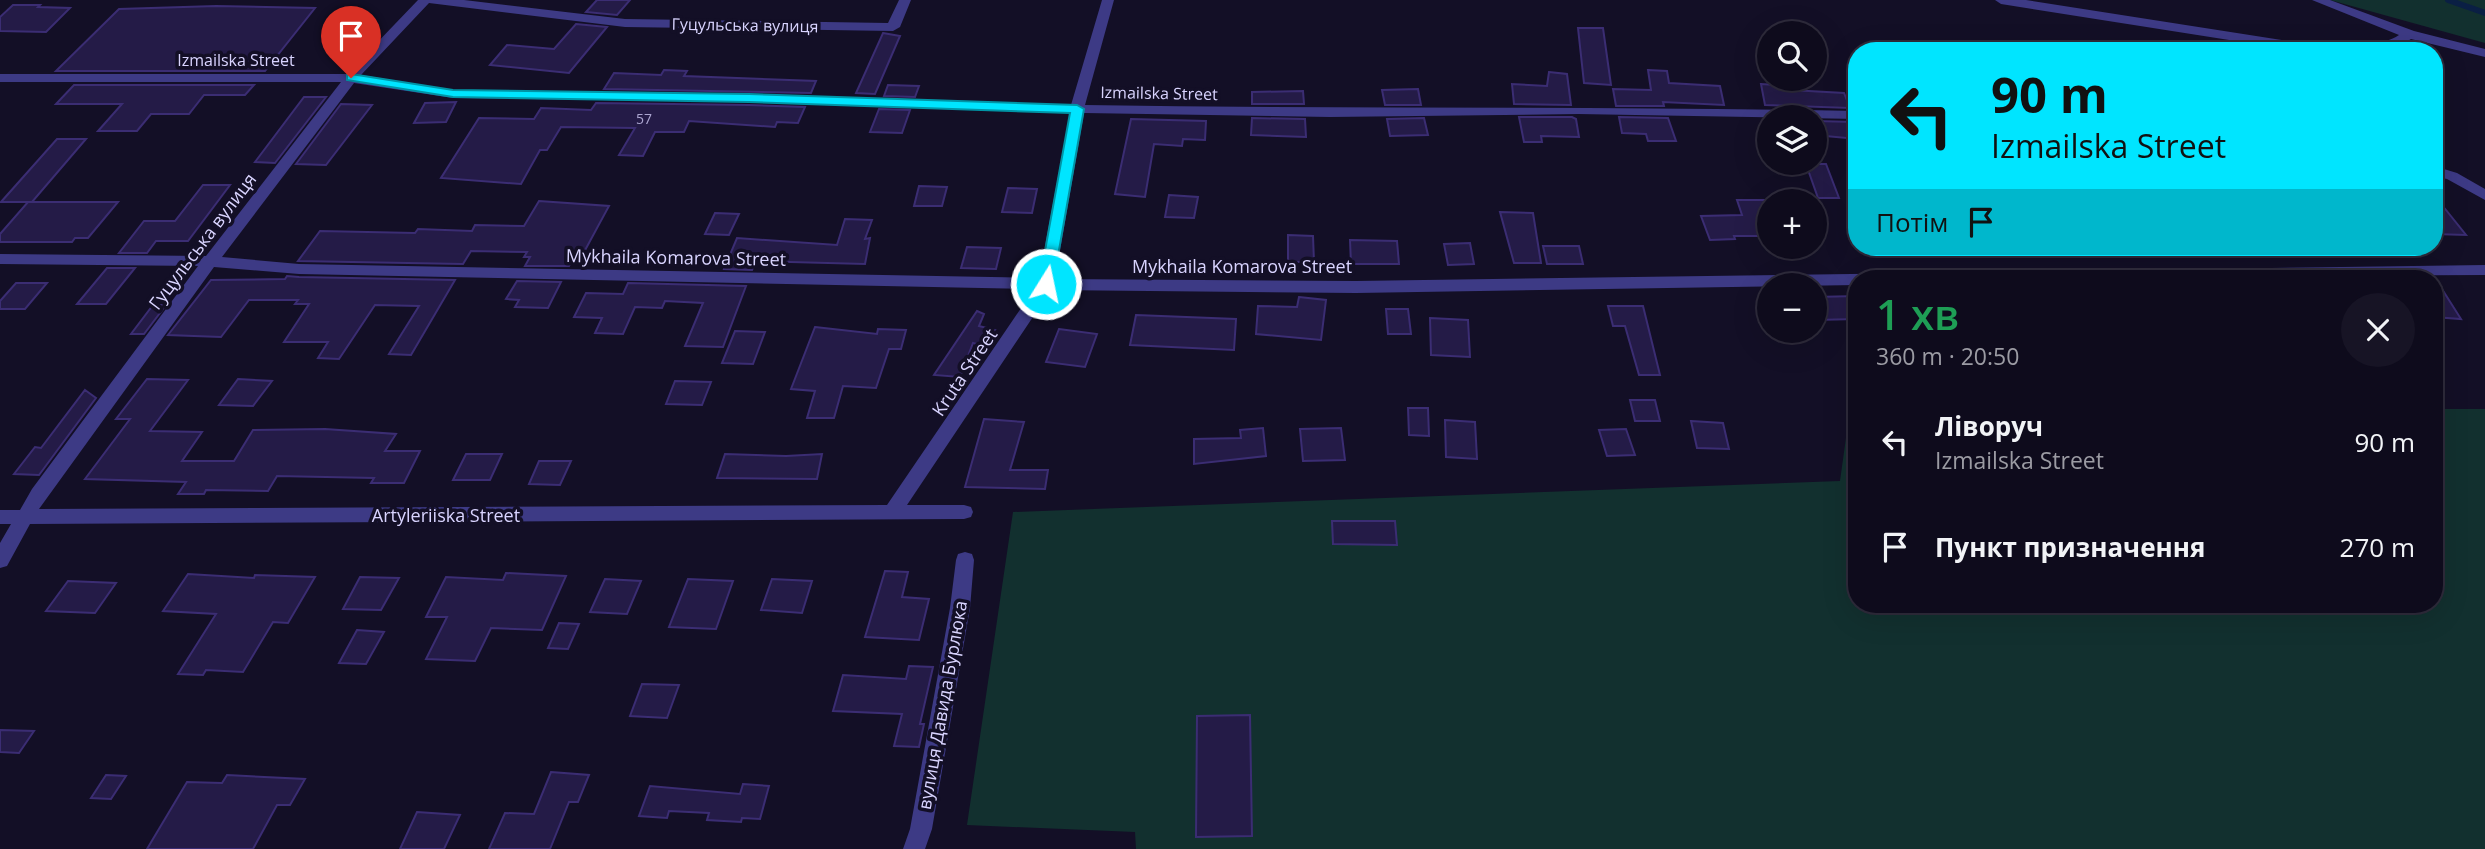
<!DOCTYPE html>
<html lang="uk">
<meta charset="utf-8">
<style>
:root{--surface:#0e0b1c;--page:#171425;--text:#f1f3f6;--muted:#9b9ba3;--line:#2e2b3b}
body{margin:0;font-family:"Open Sans",sans-serif;background:var(--page);color:var(--text);height:100vh;display:flex;flex-direction:column;font-size:26px;white-space:nowrap}
*{box-sizing:border-box;margin:0}
p{font-size:23px;color:var(--muted)}
.icon{flex:none;width:38px;height:38px;fill:none;stroke:currentColor;stroke-width:2;stroke-linecap:round;stroke-linejoin:round}
.map{position:relative;flex:1;overflow:hidden}
.panel{position:absolute;left:1848px;top:270px;width:595px;height:343px;display:flex;flex-direction:column;background:var(--surface);border-radius:28px;box-shadow:0 7px 28px #0002,0 0 0 2px var(--line)}
.panel>*{flex:none}
.guide{position:absolute;left:1848px;top:42px;width:595px;height:214px;border-radius:28px;box-shadow:0 7px 28px #0002,0 0 0 2px var(--line);background:#00e5ff;color:#111;overflow:hidden}
.buttons{position:absolute;left:1757px;top:21px;display:grid;gap:14px}
.buttons a{display:grid;place-items:center;width:70px;height:70px;border-radius:50%;background:var(--surface);box-shadow:0 7px 28px #0002,0 0 0 2px var(--line);font-size:35px}
.pin{position:absolute;display:grid;place-items:center;width:60px;height:60px;color:#fff;margin:-72px -30px;border-radius:50% 50% 50% 0;rotate:-45deg;box-shadow:0 0 7px #0007}
.pin .icon{rotate:45deg}
.me{position:absolute;width:77px;margin:-38px;rotate:10deg;stroke-linejoin:round;filter:drop-shadow(0 0 5px #0008)}
.turn{display:flex;align-items:center;gap:24px;height:147px;padding:0 28px;font-size:32px}
.turn .icon{width:91px;height:91px;stroke-width:2.5}
.turn b{display:block;font-size:49px;line-height:60px}
.then{display:flex;align-items:center;height:66px;padding:0 28px;background:#0003;gap:14px;font-size:26px}
.round{display:grid;place-items:center;flex:none;width:74px;height:74px;border-radius:37px;background:var(--page)}
.summary{display:flex;align-items:center;justify-content:space-between;height:119px;padding:0 28px}
h1{font-size:42px;font-weight:600;line-height:52px;color:#1e9e55}
ul{padding:0;list-style:none}
li{display:flex;align-items:center;gap:21px;height:105px;padding:0 28px}
li div{flex:1}
li b{display:block;font-size:26px}
li em{font-style:normal}
.map>svg:first-child{display:block}
.green{fill:#12302f}
.lines{fill:none;stroke-linecap:round;stroke-linejoin:round}
.stream{stroke:#0a1f44;stroke-width:6}
.building{fill:#241b47;stroke:#3b2d73;stroke-width:2}
.minor{fill:#3d3a85;fill-rule:evenodd}
.route{fill:#00e5ff;stroke:#0095a6;stroke-width:2}
.labels{text-anchor:middle;dominant-baseline:central;stroke-width:7;stroke-linejoin:round;paint-order:stroke}
.number-label{font-size:14px;fill:#aca6d1}
.far-street-label{font-size:16px;fill:#d9d4ff;stroke:#130f26}
.street-label{font-size:18px;fill:#d9d4ff;stroke:#130f26}
</style>
<div class="map">
<svg width="2485" height="849" viewBox="0 0 2485 849">
<rect width="100%" height="100%" fill="#130f26"/>
<path class="green" d="M2330 0H2485V43Z
M2434 409H2485V849H1136L1135 832 967 825 1013 512 1840 481 1849 416 1857 415V604H2434Z"/>
<g class="lines">
<path class="stream" d="M2448 0 2485 13"/>
</g>
<path class="building" d="M597 0H630L617 15 586 12Z
M13 5H40L38 7 70 8 46 32 0 31V17Z
M216 6 315 8 265 71H56L119 9Z
M576 24 607 27 569 73 490 65 507 45 554 49Z
M1578 28H1603L1611 85 1584 83Z
M883 33 900 36 875 94 856 93Z
M664 70 687 71 684 76 816 81 811 93 604 89 614 73 661 75Z
M1648 70 1667 71 1669 83 1720 86 1724 105 1663 102 1664 106H1616L1613 89 1651 90Z
M1549 72 1567 74 1571 105 1514 104 1512 84 1547 86Z
M1761 84 1790 86 1791 90 1844 93 1850 108 1765 105Z
M74 85H254L245 95H204L189 114H151L137 131H98L122 104H56Z
M888 85 919 86 915 97 884 96Z
M1418 89 1421 105H1385L1382 90Z
M1303 91 1304 104H1252V92Z
M304 97H326L275 163 255 162Z
M456 102 446 122 414 123 425 103Z
M596 103 749 105 805 107 798 123 777 122 775 127 689 121 684 132H655L643 156 619 155 635 128 561 127 547 150H540L521 184 441 178 479 118 534 119 541 108 591 110Z
M341 104 372 105 326 165 296 164Z
M879 109 910 110 902 133 870 132Z
M1519 117H1572L1576 119 1579 137 1541 136 1542 142H1524Z
M1619 117 1668 118 1676 141H1648L1646 134 1622 133Z
M1252 118 1305 119 1306 137 1251 135Z
M1424 118 1428 135 1390 136 1387 119Z
M1131 119 1206 121 1205 140 1183 139 1182 146 1154 144 1145 197 1115 194Z
M1815 121 1855 122 1857 139 1815 135Z
M57 139H86L32 202H1Z
M1806 164H1826L1839 198H1818Z
M203 185H230L188 241H156L147 253H119L144 221H175Z
M919 186 947 187 942 206H914Z
M1008 188 1037 189 1032 213 1002 212Z
M1169 195 1198 197 1194 218 1165 217Z
M2434 195 2466 235 2434 234Z
M1737 200H1769V236H1734L1735 239 1710 240 1701 216 1742 215Z
M539 201 609 206 583 254H575L569 266H525L530 257H524L527 252 471 251 463 264 298 261 320 231 415 233 418 229 472 231 475 225 524 226Z
M28 202H118L88 238H75L72 242H0V234Z
M1500 212 1533 213 1541 263H1514Z
M715 213 739 214 729 235 705 234Z
M845 219 872 220 865 239 870 238 865 264 756 261 752 270 724 269 737 238 837 245Z
M1288 235 1313 236 1314 262H1288Z
M1350 240 1397 241 1399 264H1351Z
M1470 243 1474 264 1448 265 1444 244Z
M1543 246H1579L1583 264H1547Z
M967 247 1001 248 996 269 961 268Z
M107 268H135L106 304H77Z
M287 276 299 277 455 280 411 355 389 354 419 306 375 305 339 359 318 358 328 342H284L309 304H295L298 300H249L221 337 168 335 211 280 285 279Z
M2434 278H2435L2461 319 2434 317Z
M517 281 561 282 548 308 515 307 519 300 506 299Z
M16 283H47L25 309H0V301Z
M628 283 746 286 723 347 685 346 703 303 665 301 662 308 635 307 623 334 595 333 602 318 574 317 586 293 623 294Z
M1857 296V319L1815 320V297Z
M1299 297 1326 300 1321 340 1256 334 1258 306 1297 307Z
M153 305H166L144 334H131Z
M1608 306H1643L1660 375H1639L1625 326H1613Z
M1386 309H1408L1411 334H1388Z
M977 311 984 314 979 326 995 330 984 346 973 343 960 377 934 375Z
M1136 315 1236 319 1234 350 1130 345Z
M1430 318 1468 320 1470 357 1431 355Z
M815 327 877 334 878 329 906 330 901 349H889L876 388 843 386 834 418H807L815 391 791 389Z
M1059 329 1097 334 1085 367 1046 362Z
M735 331 765 332 753 364 722 363Z
M147 379 188 380 150 431 202 432 182 461H234L253 430 325 429 396 434 385 451H420L404 483H371L374 478 277 476 268 491 206 490 204 494H178L186 482 85 479 130 419H116Z
M238 379 272 381 253 406 219 405Z
M675 381 711 382 702 405 666 404Z
M85 390 96 398 39 475 14 474 35 447 41 448Z
M1630 400H1655L1660 421H1635Z
M1408 408H1428L1429 436 1409 435Z
M984 419 1024 422 1010 470H1048L1045 489 965 487Z
M1445 420 1475 422 1477 459 1446 457Z
M1691 421 1723 423 1729 449 1697 448Z
M1263 428 1266 456 1194 464V439L1241 438 1240 430Z
M1341 428 1345 460 1303 461 1300 429Z
M1626 429 1635 455 1607 456 1599 430Z
M466 454H502L490 480H453Z
M725 454 786 456 822 454 817 479 717 478Z
M539 461H571L560 485 529 484Z
M1332 521H1395L1397 545 1333 544Z
M885 571 908 572 902 597 929 599 919 640 865 637Z
M506 573 566 576 542 630 491 628 475 661 426 659 447 617H426L446 577 503 580Z
M188 574 254 578 255 575 315 577 288 623 273 622 243 672 206 670 203 675 178 674 216 614 163 611Z
M360 577 399 578 381 610 343 609Z
M605 579 641 581 627 614 590 612Z
M688 579 733 581 716 629 669 627Z
M772 579 812 581 802 613 761 610Z
M68 581 116 583 95 613 46 611Z
M559 623 579 624 568 649 548 648Z
M357 630 384 632 366 664 339 663Z
M909 666 933 667 920 724H924L919 747 894 746 902 714 833 711 843 675 906 679Z
M642 684 679 685 667 718 630 716Z
M1250 715 1252 836 1196 837 1197 716Z
M0 730 34 731 19 753 0 752Z
M551 772 589 775 578 802H569L550 849H489L505 813 534 814Z
M106 775 126 776 111 799 91 798Z
M227 775 305 779 290 805H277L253 849H147L187 782 222 783Z
M743 784 769 786 760 819 742 818 741 822 707 820 709 813 669 811 667 818 639 816 650 786 740 794Z
M417 812 460 815 444 849H400Z"/>
<g class="lines">
<path class="minor" d="M418 0H464L625 19 888 23 899 0H911L900 27 893 31 625 27 429 3 361 75 453 90 749 94 1071 105 1102 0H1114L1085 105C1343 109 1599 106 1857 111V119L1578 114 1330 117 1084 113 1055 279 1356 281 2485 265V275L1857 278V285L1356 293 1051 290 907 505H964L971 507 973 512 971 517 964 519 30 524 7 566 0 568V543L11 524H0V510H20L32 489 198 266 0 264V254L206 256 341 82H0V74H347ZM354 83 453 98 749 102 1070 113 1039 278 299 264 222 257ZM214 267 299 274 1034 289 887 505 39 509Z
M1995 0H2026L2326 47 2333 51H2299L2001 4Z
M2312 0H2330L2414 31 2485 49V57L2411 39 2391 51H2353C2366 42 2382 46 2399 35Z
M2434 166 2457 173 2485 189V200L2447 179 2434 176Z
M965 552 972 554 974 560 970 608 932 829 925 849H903L910 829 950 608 956 560 958 554Z"/>
</g>
<path class="route" d="M351 74 453 90 749 94 1077 105 1084 109 1053 284 1046 289 1039 284 1070 113 749 102 453 97 347 80V75Z"/>
<g class="labels">
<g class="number-label">
<text x="644" y="118">57</text>
</g>
<g class="far-street-label">
<text transform="translate(745 25) rotate(1)">Гуцульська вулиця</text>
<text x="236" y="60">Izmailska Street</text>
<text transform="translate(1159 93) rotate(1)">Izmailska Street</text>
</g>
<g class="street-label">
<text transform="translate(202 241) rotate(-53)">Гуцульська вулиця</text>
<text transform="translate(676 257) rotate(1)">Mykhaila Komarova Street</text>
<text x="1242" y="266">Mykhaila Komarova Street</text>
<text transform="translate(964 372) rotate(-56)">Kruta Street</text>
<text x="446" y="515">Artyleriiska Street</text>
<text transform="translate(942 705) rotate(-80)">вулиця Давида Бурлюка</text>
</g>
</g>
</svg>
<div class="buttons">
<a><svg class="icon" aria-label="search" viewBox="0 0 24 24"><circle cx="10" cy="10" r="6"/><path d="M15 15l6 6"/></svg></a>
<a><svg class="icon" aria-label="layers" viewBox="0 0 24 24"><path d="M12 4l9 5-9 5-9-5zM3 14l9 5 9-5"/></svg></a>
<a>+</a>
<a>−</a>
</div>
<div class="pin" style="left:351px;top:78px;background:#d93025"><svg class="icon" aria-label="arrive" viewBox="0 0 24 24"><path d="M6 21V4h12l-3 4 3 4H6"/></svg></div>
<svg class="me" style="left:1046px;top:284px" viewBox="-20 -20 40 40"><circle r="17" fill="#00e5ff" stroke="#fff" stroke-width="3"/><path d="M0-11L8 9 0 5-8 9z" fill="#fff"/></svg>
<div class="guide">
<div class="turn"><svg class="icon" aria-label="left" viewBox="0 0 24 24"><path d="M17 20v-9H6M10 6l-5 5 5 5"/></svg><div><b>90 m</b>Izmailska Street</div></div>
<div class="then">Потім<svg class="icon" aria-label="arrive" viewBox="0 0 24 24"><path d="M6 21V4h12l-3 4 3 4H6"/></svg></div>
</div>
<section class="panel">
<div class="summary"><div><h1>1 хв</h1><p>360 m · 20:50</p></div><a class="round"><svg class="icon" aria-label="close" viewBox="0 0 24 24"><path d="M6 6l12 12M18 6L6 18"/></svg></a></div>
<ul>
<li><svg class="icon" aria-label="left" viewBox="0 0 24 24"><path d="M17 20v-9H6M10 6l-5 5 5 5"/></svg><div><b>Ліворуч</b><p>Izmailska Street</p></div><em>90 m</em></li>
<li><svg class="icon" aria-label="arrive" viewBox="0 0 24 24"><path d="M6 21V4h12l-3 4 3 4H6"/></svg><div><b>Пункт призначення</b></div><em>270 m</em></li>
</ul>
</section>
</div>
